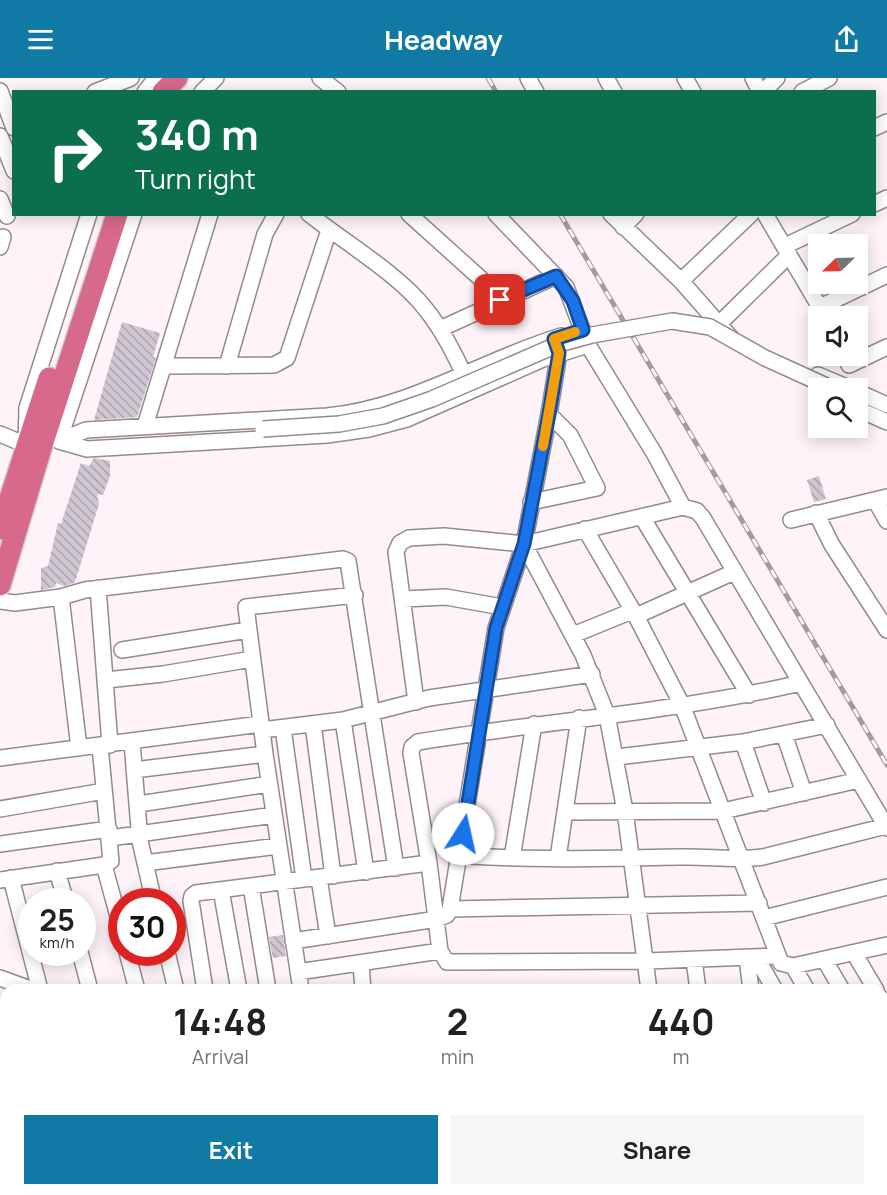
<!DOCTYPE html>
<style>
:root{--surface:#fff;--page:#f6f6f6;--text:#202124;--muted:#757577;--accent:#117aa4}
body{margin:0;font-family:Manrope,sans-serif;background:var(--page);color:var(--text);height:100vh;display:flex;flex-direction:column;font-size:22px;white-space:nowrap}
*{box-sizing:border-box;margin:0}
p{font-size:20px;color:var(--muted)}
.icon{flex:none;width:33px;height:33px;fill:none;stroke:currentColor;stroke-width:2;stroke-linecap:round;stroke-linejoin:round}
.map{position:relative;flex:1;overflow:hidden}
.details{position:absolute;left:0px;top:906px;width:888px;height:212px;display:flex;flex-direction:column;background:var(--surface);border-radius:18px 18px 0 0;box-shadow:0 3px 15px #0003}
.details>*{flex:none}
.hud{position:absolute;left:12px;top:12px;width:864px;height:126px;border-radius:0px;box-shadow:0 3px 15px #0003;background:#0b6e4f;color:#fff;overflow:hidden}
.needle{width:39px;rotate:247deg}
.tools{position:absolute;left:808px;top:156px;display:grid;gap:12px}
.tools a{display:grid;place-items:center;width:60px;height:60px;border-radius:0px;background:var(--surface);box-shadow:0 3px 15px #0003;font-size:30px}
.speed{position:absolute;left:18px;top:810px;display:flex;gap:12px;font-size:30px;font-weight:700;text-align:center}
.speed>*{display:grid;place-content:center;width:78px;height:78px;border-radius:50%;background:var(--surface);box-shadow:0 3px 15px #0003;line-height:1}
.speed small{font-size:15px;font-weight:400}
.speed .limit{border:9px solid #d22;background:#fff;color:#111}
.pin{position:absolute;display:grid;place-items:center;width:51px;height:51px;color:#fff;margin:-26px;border-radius:12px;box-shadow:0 3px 9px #0006}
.me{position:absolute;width:66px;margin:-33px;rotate:10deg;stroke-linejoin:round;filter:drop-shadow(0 0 4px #0008)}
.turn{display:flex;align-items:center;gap:21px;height:126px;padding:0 24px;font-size:27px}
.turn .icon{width:78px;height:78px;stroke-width:2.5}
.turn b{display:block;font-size:42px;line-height:51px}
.eta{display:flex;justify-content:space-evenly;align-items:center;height:102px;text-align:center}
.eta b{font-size:36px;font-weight:700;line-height:42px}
.primary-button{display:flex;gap:12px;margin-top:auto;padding:12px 24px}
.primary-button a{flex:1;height:69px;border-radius:0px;background:var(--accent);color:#fff;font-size:24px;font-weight:700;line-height:69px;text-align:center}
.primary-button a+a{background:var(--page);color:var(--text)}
header{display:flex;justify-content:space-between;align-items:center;height:78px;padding:0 24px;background:var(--accent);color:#fff;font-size:27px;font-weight:700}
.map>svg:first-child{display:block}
.building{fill:url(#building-back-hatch)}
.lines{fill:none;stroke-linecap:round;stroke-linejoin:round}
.minor-casing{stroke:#958990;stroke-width:18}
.highway-casing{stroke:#d4d3d4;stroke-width:24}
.minor{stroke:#fff;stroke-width:15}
.highway{stroke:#d76a8a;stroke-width:21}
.rail-casing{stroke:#a39b9f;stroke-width:5}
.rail{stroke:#fef3f9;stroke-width:3;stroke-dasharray:9;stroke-linecap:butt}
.minor-bridge-casing{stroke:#958990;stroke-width:18;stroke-linecap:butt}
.minor-bridge{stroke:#fff;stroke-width:15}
.route-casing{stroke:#114b97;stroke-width:15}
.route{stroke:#1a73e8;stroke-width:10}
.slow{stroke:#f59e0b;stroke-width:10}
</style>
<header><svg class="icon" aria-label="menu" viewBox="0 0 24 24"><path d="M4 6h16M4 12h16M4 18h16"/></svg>Headway<svg class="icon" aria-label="share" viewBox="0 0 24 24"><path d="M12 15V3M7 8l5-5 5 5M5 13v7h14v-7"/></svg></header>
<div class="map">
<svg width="887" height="1117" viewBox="0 0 887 1117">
<defs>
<pattern id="building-back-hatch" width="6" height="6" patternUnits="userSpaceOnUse" patternTransform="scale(1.5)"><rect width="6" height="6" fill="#cfc6d1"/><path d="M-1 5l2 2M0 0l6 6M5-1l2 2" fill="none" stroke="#a9a2ab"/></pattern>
</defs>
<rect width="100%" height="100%" fill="#fef3f9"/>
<path class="building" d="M122 244 160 255 153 279 156 280 137 339 94 342Z
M94 380 110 383V398L103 417 97 416 99 426 76 501 74 505 64 508 56 505 55 509 41 512V490L48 488 58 445 61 446 81 385 89 388Z
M819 398 826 421 814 424 807 402Z
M283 857 286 878 273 880 269 859Z"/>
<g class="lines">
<defs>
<path id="minor" d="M320 0 338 14
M528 0 536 14
M606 0 614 14
M685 0 693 14
M753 0 760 14
M0 13 14 50
M95 14 131 0
M145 14 156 0
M202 14 216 0
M763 14 777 0
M802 14 829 0
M874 50 887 44
M0 58 14 93
M0 121 7 138
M874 126 887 120
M309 136C343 163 398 196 424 229 443 252 456 279 468 305
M409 136 480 200 500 222
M496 136 566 209 588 267 654 375 683 429
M611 136 681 203 732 261
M765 136 825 238
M623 149 636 136
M785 168 852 136
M0 169 3 159
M681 203 751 136
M820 229 887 197
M720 245 789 177
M440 251 556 198
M849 287 887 269
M164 288 274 287 287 280 329 152
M227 288 265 156 276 136
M818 297 849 310
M858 314 887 327
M858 331 887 344
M145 348 210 136
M0 356 26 367 27 330 89 136
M59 363 87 371 327 357 369 351 407 341 543 281 588 267
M59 363 86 352 327 338C411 330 482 282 561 258
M59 363 134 136
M875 422 887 443
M531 424 597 410 570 357 549 336
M816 435 832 467 887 552
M642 439 749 617
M791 442 887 419
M585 451 636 538 682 627 781 885 793 888 887 867
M524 466 583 577 607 637 625 733 649 912
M98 510 110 667
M61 519 79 670
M403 521 446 519 502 529
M0 523 15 525 61 519 85 512 343 481 348 483 396 790
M636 538 734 494
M573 557 632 533
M122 572 248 552
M106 602 163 596 252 581
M416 624 396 474 400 465 409 460 444 458 524 466 683 429 697 433 703 440 887 750
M343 642 366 794
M313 646 333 798
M283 650 304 801
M262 652 343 642 429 620 592 596
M784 656 804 715
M132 664 140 763 154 824
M743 664 764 725
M265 676 246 529 355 517
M617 679 743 664 827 647
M0 680 261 646
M134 692 265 676 301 912
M139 726 269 706
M0 731 104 713
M567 734 723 733 859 702
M110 760 274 737
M0 766 109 751
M459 777C532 783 607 780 680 779 708 778 735 783 763 779L886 748
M512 780 534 646
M558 780 579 640
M145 785 278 768
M104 787 122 853
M57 793 66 824
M11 800 40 912
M319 800 328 858
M0 802 104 787 111 783 100 668
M251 808 268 912
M221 812 239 912
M450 831 759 825
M764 840 887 809
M293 863 437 841 447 837 450 831 496 550 524 466 549 336 559 275 554 261
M80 874 90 912
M127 874 137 912
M167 874 176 912
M854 875 876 912
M777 878 647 883 447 884 440 873 429 785 411 675 412 669 418 664C546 643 675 634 801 605
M756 879 775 912
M747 880 751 912
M824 881 842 912
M694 882 698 912
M361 886 363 912
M793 888 807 912
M298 894 440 873
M0 900 33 912
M205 912 191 823 192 818 196 815 429 785
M882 921 887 930
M882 945 887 942
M0 955 6 957
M882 980 887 989
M0 1026 6 1028
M882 1049 887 1046
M0 1089 6 1091
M882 1105 887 1102
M81 1112 101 1117
M334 1112 357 1117
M773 1112 774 1117
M420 1117 421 1112
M445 1117 469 1112
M723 1117 724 1112
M862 1117 871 1112"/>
<path id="highway" d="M163 14 177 0
M0 451 49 300
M0 507 43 364 117 136"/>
</defs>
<use href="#minor" class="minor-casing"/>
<use href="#highway" class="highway-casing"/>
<use href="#minor" class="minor"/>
<use href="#highway" class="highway"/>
<defs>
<path id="rail" d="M488 0 496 14
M560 136 887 687"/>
</defs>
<use href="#rail" class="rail-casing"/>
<use href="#rail" class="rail"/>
<defs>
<path id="minor-bridge" d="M263 351 339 346 383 338 432 321 559 266 592 257 672 243 710 249 765 280 831 310"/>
</defs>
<use href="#minor-bridge" class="minor-bridge-casing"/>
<use href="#minor-bridge" class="minor-bridge"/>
</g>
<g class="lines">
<defs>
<path id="route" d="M463 756 496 550 524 466 549 336 559 275 554 261 583 252 573 223 556 198 500 222"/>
</defs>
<use href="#route" class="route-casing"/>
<use href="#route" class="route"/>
<path class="slow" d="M543 368 559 275 554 261 575 254"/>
</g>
</svg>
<div class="tools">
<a><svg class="needle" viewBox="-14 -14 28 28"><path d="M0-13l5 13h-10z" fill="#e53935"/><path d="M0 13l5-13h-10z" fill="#757577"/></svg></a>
<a><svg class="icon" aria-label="sound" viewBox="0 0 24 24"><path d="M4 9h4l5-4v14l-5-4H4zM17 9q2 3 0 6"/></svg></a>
<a><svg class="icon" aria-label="search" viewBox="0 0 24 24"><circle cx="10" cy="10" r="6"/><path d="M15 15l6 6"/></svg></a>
</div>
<div class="speed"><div>25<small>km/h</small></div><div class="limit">30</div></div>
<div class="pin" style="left:500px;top:222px;background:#d93025"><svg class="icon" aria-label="arrive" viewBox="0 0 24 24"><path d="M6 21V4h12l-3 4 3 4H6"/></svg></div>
<svg class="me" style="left:463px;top:756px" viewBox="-20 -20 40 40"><circle r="19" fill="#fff"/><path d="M0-13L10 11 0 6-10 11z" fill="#1a73e8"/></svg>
<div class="hud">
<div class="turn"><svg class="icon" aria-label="right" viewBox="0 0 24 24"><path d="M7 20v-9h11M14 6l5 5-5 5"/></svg><div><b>340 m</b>Turn right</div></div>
</div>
<section class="details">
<div class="eta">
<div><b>14:48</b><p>Arrival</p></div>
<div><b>2</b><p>min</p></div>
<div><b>440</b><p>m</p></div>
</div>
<div class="primary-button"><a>Exit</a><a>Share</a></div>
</section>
</div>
